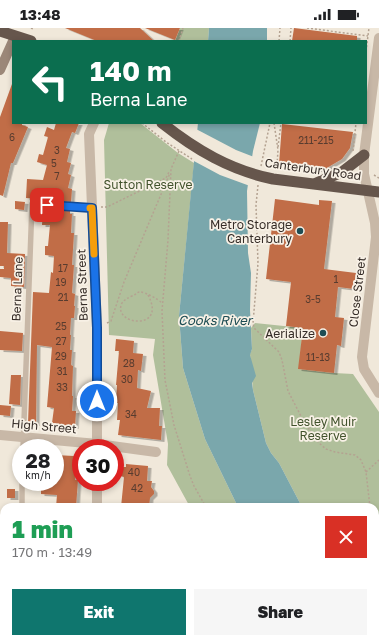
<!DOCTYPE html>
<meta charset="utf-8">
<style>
:root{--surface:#fff;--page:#f6f6f6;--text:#202124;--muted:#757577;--accent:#0f766e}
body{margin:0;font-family:"Golos Text",sans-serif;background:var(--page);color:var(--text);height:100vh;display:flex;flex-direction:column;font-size:15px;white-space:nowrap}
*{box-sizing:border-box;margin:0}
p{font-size:13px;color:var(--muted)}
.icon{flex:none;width:22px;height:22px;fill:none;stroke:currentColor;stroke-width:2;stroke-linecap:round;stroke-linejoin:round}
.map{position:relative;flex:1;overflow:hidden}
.drawer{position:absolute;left:0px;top:475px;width:379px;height:140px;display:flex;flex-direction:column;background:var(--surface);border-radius:12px 12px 0 0;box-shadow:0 2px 6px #0003}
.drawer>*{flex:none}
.guide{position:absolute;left:12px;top:12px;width:355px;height:84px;border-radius:0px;box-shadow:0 2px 6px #0003;background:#0b6e4f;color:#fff;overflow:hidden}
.speed{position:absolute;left:12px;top:411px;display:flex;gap:8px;font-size:20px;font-weight:700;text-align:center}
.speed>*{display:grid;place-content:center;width:52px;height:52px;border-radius:50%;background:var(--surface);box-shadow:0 2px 6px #0003;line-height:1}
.speed small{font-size:10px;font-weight:400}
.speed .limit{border:6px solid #d22;background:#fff;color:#111}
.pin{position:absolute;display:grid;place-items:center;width:34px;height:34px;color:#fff;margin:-17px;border-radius:8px;box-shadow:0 2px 6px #0006}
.me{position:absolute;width:44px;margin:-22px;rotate:0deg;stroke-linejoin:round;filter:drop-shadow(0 0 3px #0008)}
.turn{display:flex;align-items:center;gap:14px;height:84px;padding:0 12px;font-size:18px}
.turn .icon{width:52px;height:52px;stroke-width:2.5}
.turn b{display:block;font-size:28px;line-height:34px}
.round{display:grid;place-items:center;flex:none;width:42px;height:42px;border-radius:0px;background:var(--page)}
.summary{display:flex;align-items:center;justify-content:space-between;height:68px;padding:0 12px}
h1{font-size:24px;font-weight:800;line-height:30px;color:#1e9e55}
.primary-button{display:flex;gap:8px;margin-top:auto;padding:8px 12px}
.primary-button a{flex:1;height:46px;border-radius:0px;background:var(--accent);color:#fff;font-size:16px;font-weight:800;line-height:46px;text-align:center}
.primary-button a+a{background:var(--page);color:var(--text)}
.status{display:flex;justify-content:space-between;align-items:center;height:28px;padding:0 20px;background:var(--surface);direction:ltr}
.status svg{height:11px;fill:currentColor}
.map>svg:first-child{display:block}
.green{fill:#b0bf9b}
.water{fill:#7aa7ac}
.pier{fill:#f0e8da}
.building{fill:#c16d47;filter:url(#shadow)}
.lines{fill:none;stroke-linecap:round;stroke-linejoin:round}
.path{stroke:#b4a291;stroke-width:1.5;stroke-dasharray:2 2;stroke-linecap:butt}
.service{stroke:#c8b8a7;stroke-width:5.5}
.minor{stroke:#c8b8a7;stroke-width:10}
.secondary{stroke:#9b8778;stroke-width:10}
.trunk{stroke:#66564c;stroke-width:11}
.route-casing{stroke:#114b97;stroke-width:10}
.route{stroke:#1a73e8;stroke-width:7}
.slow{stroke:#f59e0b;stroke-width:7}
.poi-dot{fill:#1e4d54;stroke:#f8f1e6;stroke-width:1.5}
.labels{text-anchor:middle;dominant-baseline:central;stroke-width:3.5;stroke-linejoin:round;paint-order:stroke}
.number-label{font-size:10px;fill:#583c2f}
.street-label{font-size:12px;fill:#352c27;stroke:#f8f1e6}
.park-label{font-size:12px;fill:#41522c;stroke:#f8f1e6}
.poi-label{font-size:12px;fill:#352c27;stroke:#f8f1e6;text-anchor:end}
.water-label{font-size:13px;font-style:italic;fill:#1e4d54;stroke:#f8f1e6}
</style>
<div class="status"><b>13:48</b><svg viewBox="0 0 49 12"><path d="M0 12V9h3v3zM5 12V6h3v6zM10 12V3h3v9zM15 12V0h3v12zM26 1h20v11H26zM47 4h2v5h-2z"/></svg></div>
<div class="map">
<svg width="379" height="615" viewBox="0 0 379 615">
<defs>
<filter id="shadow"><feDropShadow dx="3.5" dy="2" stdDeviation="0" flood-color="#0004"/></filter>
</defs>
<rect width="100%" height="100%" fill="#f0e8da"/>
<path class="green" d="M180 0H209L208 13H175Z
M109 95H140L178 125 194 135 179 288 183 340 205 411 238 479H190L167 437 168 416 153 327 155 311 109 307 104 112Z
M255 295 303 300 299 341 334 345 353 346 379 384V556L375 553V479H302L279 435 271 425 266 415 253 362 250 326 252 321 251 300Z
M113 611H348L353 615H113Z"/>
<path class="water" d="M209 0H267V13H208Z
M198 95H260L253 123 247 163 248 225 251 245 250 282 252 321 250 327 256 348 252 355 253 362 266 415 271 425 279 435 302 479H238L205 411 183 340 179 288 193 143Z
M375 553 379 556V615H346L345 611H375Z
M186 611H226V615H186Z
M234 611H267L269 615H234Z"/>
<path class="pier" d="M196 101 236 122 254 129 250 158 220 147 192 132Z"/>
<path class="building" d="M65 0H140L154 13H97Z
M145 0H180L175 12Z
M294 0 357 8V13H292Z
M12 56 13 95H22V97L28 99 13 135H11L3 168 0 167V89Z
M56 95H79L75 105 72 104 66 120 70 121 67 134 71 135 68 146 71 147 68 160 72 161 71 174 26 170 27 151 43 152 47 137 37 134 39 126 43 127 48 109 44 108 47 99 54 102Z
M282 96 353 104 350 120 342 131 325 141 317 142 279 136Z
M275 171 319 177V172L332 173 324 241 356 245 354 261 338 259 335 289 344 290 341 318 337 317 334 345 298 341 303 300 286 298 291 254 266 251Z
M15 173 25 174 24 182 15 181Z
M43 181 70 183V186H72L71 205H74L72 237H74L72 265 75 266 74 278H75L74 290H71L70 307H71L70 322H72L71 337 73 338 72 368H73L72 383H76L75 399 62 398V396L52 395 54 380 47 379 52 319 37 317 36 396 28 395 33 264 49 265 51 244 53 245 54 228 45 227V218H48L50 197H42Z
M0 194H8L7 225 25 226 24 259 11 258V250L0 249V241H4V238H0Z
M0 303 23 305 22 323 0 322Z
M116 311 134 313 133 325 143 326 141 343 138 342 137 360 151 363 147 380H160L159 398H162L161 412 118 407 120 392H117L118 375H116L117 357H116L119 323H115Z
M11 347H21L20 377 9 376Z
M0 377 11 378 10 388 0 387Z
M55 427 74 428 73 439 76 440 75 452H78L76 479H56L57 467 41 466V457L48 458 49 454H55Z
M126 436 148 438 147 453H152L151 459 154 463V466L150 470 149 479H121L124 449 120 448 121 439H126Z
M7 461H15V470H7Z"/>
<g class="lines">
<path class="path" d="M31 0 33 1
M307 0 368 8
M179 13 183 0
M279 13 280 0
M290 13 291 0
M366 23 369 0
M142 95 166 114 192 131
M274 95 278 122 277 137
M278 119 281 95
M179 123 171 141 168 212 162 283 165 352 174 397 190 448 194 458 206 479
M353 123 356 95
M266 137 318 143
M261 138 270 95
M374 147 379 150
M258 157 256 177 258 235 253 295 254 300 279 324 282 332 288 363 304 394 319 415 326 421 335 424 355 427 361 432 366 444 370 479
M101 179H107L166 150 169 144
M148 267C168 304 111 297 122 275 125 271 128 270 132 268 136 267 136 264 140 264 145 264 158 271 162 275
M107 295 111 293 124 254 170 145
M366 444 379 432
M375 506 379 519
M281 611 283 615
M168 615 169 611"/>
<path class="service" d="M23 420 32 176 92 180
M22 479V454
M21 615V611"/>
<path class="minor" d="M379 10 364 127V146L375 195 376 209 362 329 364 341 379 365
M94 95 89 106 97 300V420
M0 407 97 416 156 424
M97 479V454
M96 615V611"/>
<path class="secondary" d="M0 42 13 13"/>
<path class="trunk" d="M0 3 31 13
M162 95C196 122 230 142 273 151L379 164
M314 156 342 144 364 127"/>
</g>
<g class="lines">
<defs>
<path id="route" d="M47 177 92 180 97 300V373"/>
</defs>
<use href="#route" class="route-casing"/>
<use href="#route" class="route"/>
<path class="slow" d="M90 180H92L94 226"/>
</g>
<g class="poi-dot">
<circle cx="300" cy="203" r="4"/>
<circle cx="323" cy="305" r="4"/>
</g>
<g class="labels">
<g class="number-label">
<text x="12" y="109">6</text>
<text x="316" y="112">211-215</text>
<text x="57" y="122">3</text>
<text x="54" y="135">5</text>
<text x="57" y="148">7</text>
<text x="63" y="240">17</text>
<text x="336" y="251">1</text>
<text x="61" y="254">19</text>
<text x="63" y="269">21</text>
<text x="313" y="271">3-5</text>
<text x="61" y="298">25</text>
<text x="61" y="313">27</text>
<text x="61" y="328">29</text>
<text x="318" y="329">11-13</text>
<text x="129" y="335">28</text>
<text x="62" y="343">31</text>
<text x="127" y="351">30</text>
<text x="62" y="359">33</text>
<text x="131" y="386">34</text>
<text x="134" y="444">40</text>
<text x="137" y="460">42</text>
</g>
<g class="street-label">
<text transform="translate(313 141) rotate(8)">Canterbury Road</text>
<text transform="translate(82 257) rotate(-92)">Berna Street</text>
<text transform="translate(17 261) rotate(-88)">Berna Lane</text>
<text transform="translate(357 264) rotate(-83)">Close Street</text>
<text transform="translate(44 398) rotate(5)">High Street</text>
</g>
<g class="park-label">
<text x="148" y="156">Sutton Reserve</text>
<text x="323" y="393">Lesley Muir<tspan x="323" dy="14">Reserve</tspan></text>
</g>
<g class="poi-label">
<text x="292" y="196">Metro Storage<tspan x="292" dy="14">Canterbury</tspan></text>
<text x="315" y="305">Aerialize</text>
</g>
<g class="water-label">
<text x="215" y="292">Cooks River</text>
</g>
</g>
</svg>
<div class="speed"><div>28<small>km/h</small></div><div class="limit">30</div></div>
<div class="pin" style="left:47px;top:177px;background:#d93025"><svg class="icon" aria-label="arrive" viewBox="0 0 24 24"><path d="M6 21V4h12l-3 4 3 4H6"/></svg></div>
<svg class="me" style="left:97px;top:373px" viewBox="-20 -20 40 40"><circle r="17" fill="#1a73e8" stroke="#fff" stroke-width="3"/><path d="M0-11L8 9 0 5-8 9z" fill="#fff"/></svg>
<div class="guide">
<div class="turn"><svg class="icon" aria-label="left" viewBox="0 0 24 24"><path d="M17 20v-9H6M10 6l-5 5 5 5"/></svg><div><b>140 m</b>Berna Lane</div></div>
</div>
<section class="drawer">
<div class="summary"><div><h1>1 min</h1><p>170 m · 13:49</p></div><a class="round" style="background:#d93025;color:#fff"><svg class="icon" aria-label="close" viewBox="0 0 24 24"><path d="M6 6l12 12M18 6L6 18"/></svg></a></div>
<div class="primary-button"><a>Exit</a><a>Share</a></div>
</section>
</div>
